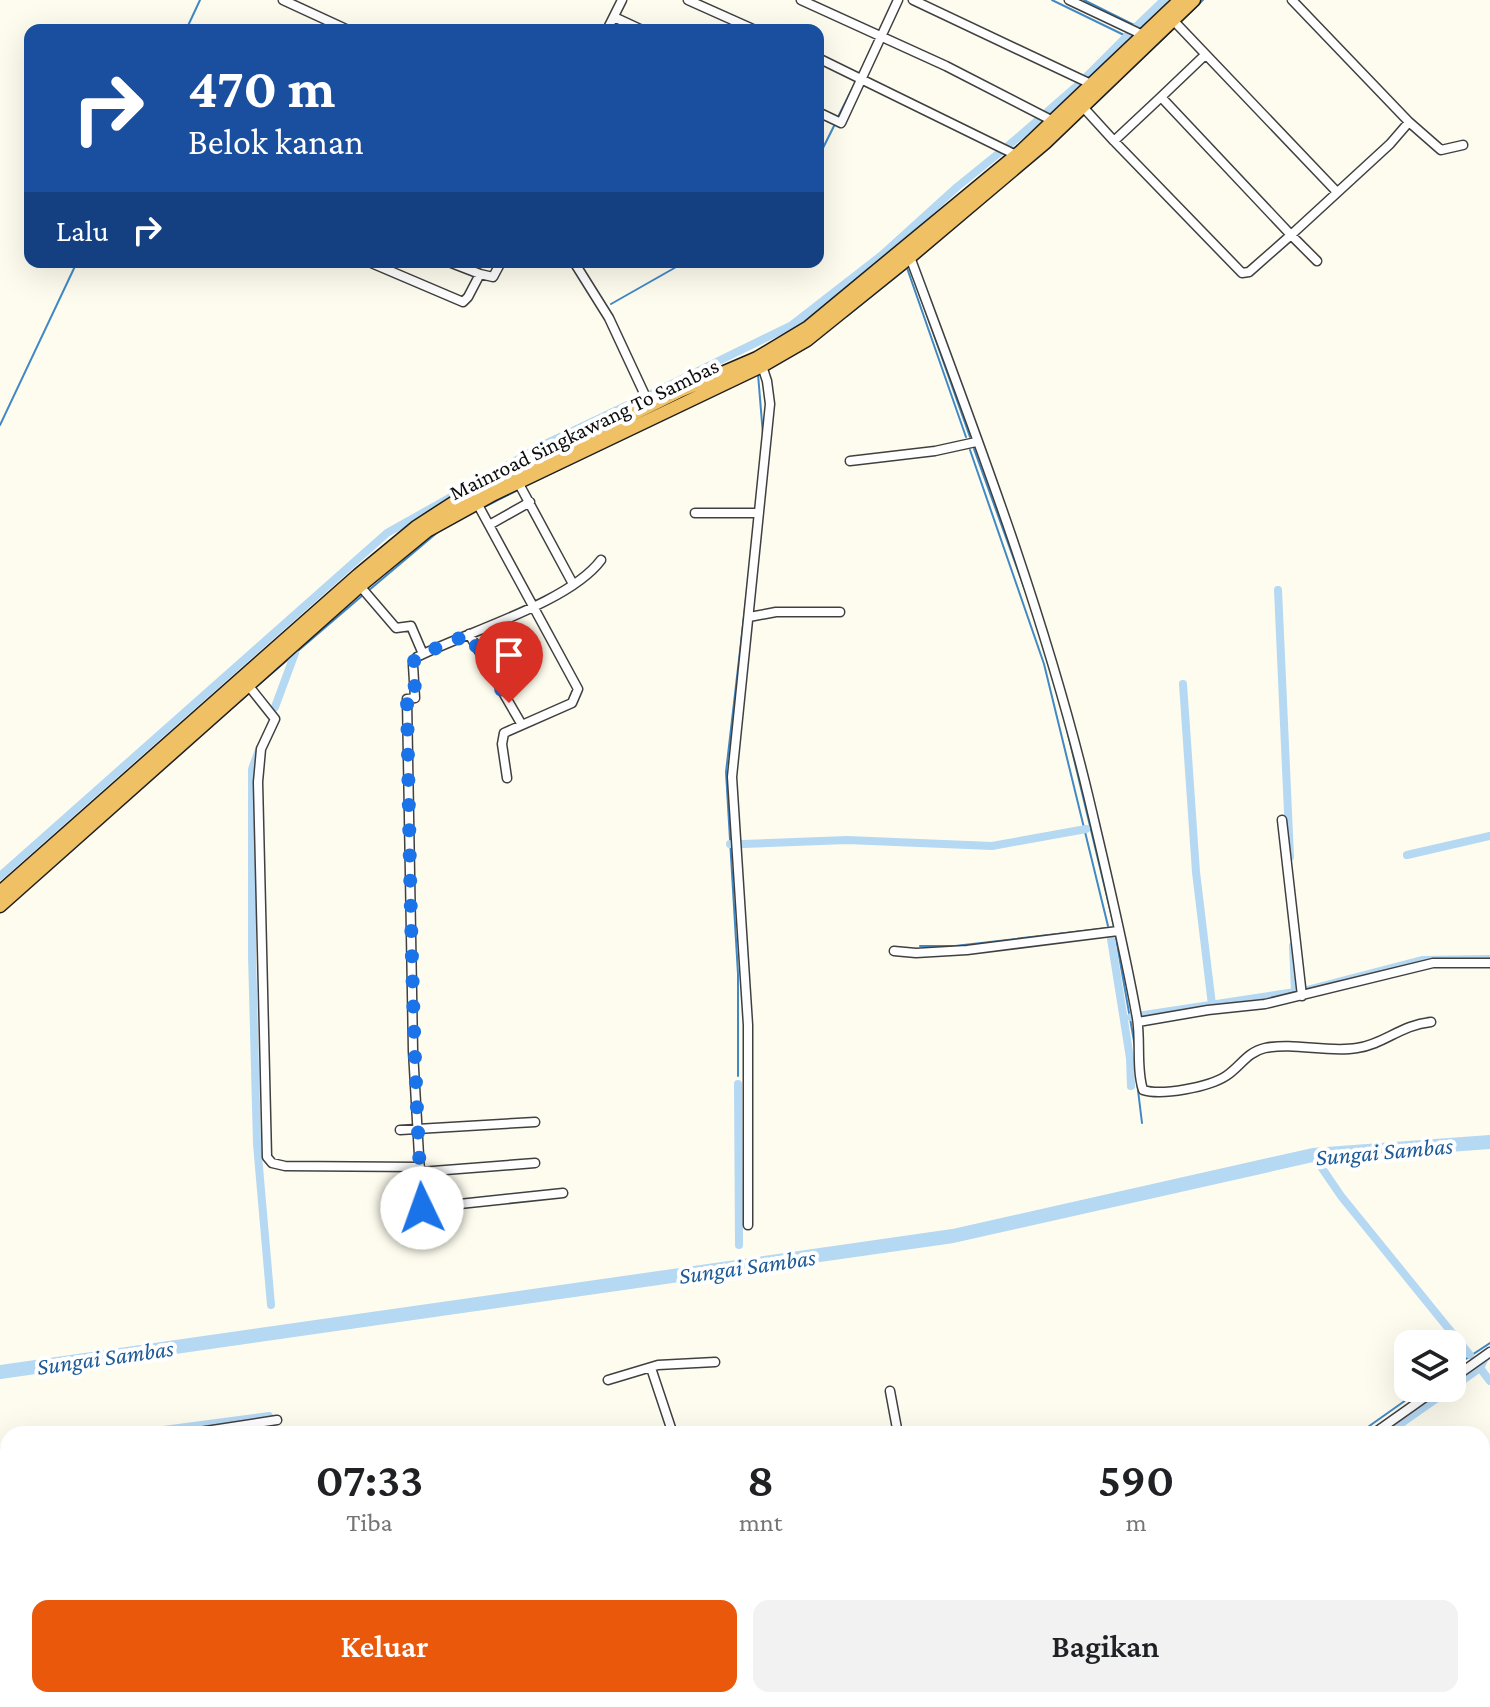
<!DOCTYPE html>
<html lang="id">
<style>
:root{--surface:#fff;--page:#f2f2f2;--text:#202124;--muted:#757577;--accent:#ea580c}
body{margin:0;font-family:"Crimson Pro",serif;background:var(--page);color:var(--text);height:100vh;display:flex;flex-direction:column;font-size:30px;white-space:nowrap}
*{box-sizing:border-box;margin:0}
p{font-size:26px;color:var(--muted)}
.icon{flex:none;width:44px;height:44px;fill:none;stroke:currentColor;stroke-width:2;stroke-linecap:round;stroke-linejoin:round}
.map{position:relative;flex:1;overflow:hidden}
.panel{position:absolute;left:0px;top:1426px;width:1490px;height:282px;display:flex;flex-direction:column;background:var(--surface);border-radius:24px 24px 0 0;box-shadow:0 8px 32px #0002}
.panel>*{flex:none}
.hud{position:absolute;left:24px;top:24px;width:800px;height:244px;border-radius:16px;box-shadow:0 8px 32px #0002;background:#1a4fa0;color:#fff;overflow:hidden}
.fabs{position:absolute;left:1394px;top:1330px;display:grid;gap:16px}
.fabs a{display:grid;place-items:center;width:72px;height:72px;border-radius:16px;background:var(--surface);box-shadow:0 8px 32px #0002;font-size:40px}
.pin{position:absolute;display:grid;place-items:center;width:68px;height:68px;color:#fff;margin:-82px -34px;border-radius:50% 50% 50% 0;rotate:-45deg;box-shadow:0 0 8px #0007}
.pin .icon{rotate:45deg}
.me{position:absolute;width:88px;margin:-44px;rotate:357deg;stroke-linejoin:round;filter:drop-shadow(0 0 6px #0008)}
.turn{display:flex;align-items:center;gap:28px;height:168px;padding:0 32px;font-size:36px}
.turn .icon{width:104px;height:104px;stroke-width:2.5}
.turn b{display:block;font-size:56px;line-height:68px}
.then{display:flex;align-items:center;height:76px;padding:0 32px;background:#0003;gap:16px;font-size:30px}
.eta{display:flex;justify-content:space-evenly;align-items:center;height:136px;text-align:center}
.eta b{font-size:48px;font-weight:600;line-height:56px}
.button{display:flex;gap:16px;margin-top:auto;padding:16px 32px}
.button a{flex:1;height:92px;border-radius:16px;background:var(--accent);color:#fff;font-size:32px;font-weight:600;line-height:92px;text-align:center}
.button a+a{background:var(--page);color:var(--text)}
.map>svg:first-child{display:block}
.lines{fill:none;stroke-linecap:round;stroke-linejoin:round}
.stream{stroke:#4089c6;stroke-width:2}
.canal{stroke:#b5d8f3;stroke-width:8}
.river{stroke:#b5d8f3;stroke-width:14}
.minor-casing{stroke:#404040;stroke-width:11}
.trunk-casing{stroke:#1e1e1e;stroke-width:15}
.minor{stroke:#fff;stroke-width:8}
.trunk{stroke:#efc064;stroke-width:12}
.route{stroke:#1a73e8;stroke-width:14;stroke-dasharray:0 25.2}
.labels{text-anchor:middle;dominant-baseline:central;stroke-width:8;stroke-linejoin:round;paint-order:stroke}
.street-label{font-size:22px;fill:#0d0d0d;stroke:#fff}
.water-label{font-size:24px;font-style:italic;fill:#1d5b98;stroke:#fff}
</style>
<div class="map">
<svg width="1490" height="1707" viewBox="0 0 1490 1707">
<rect width="100%" height="100%" fill="#fefcee"/>
<g class="lines">
<path class="stream" d="M1052 0 1126 36
M1084 0 1142 29
M1182 20 1203 0
M186 30 200 0
M1092 106 1173 29
M839 115 856 81
M818 158 834 126
M917 259 937 242
M919 293 970 437
M611 304 685 262
M847 316 907 268 966 437
M758 374 763 435
M0 425 77 262
M974 449 1025 590
M970 450 1044 664 1108 926
M527 485 641 430
M486 506 516 491
M368 591 439 531
M257 686 363 595
M1067 730 1114 926
M186 748 248 694
M1116 938 1135 1047
M920 946H955L1109 928
M738 1076V974L726 772 750 564
M1137 1082 1142 1123
M1452 1368 1490 1343
M1358 1434 1423 1388
M1482 1595 1490 1589
M487 1700 489 1707
M687 1700 690 1707
M781 1700 783 1707
M889 1700 892 1707
M1133 1700 1139 1707H1145
M1191 1700 1196 1707
M1288 1700 1294 1707
M1328 1707 1338 1700"/>
<path class="canal" d="M1137 26 1164 0
M1087 76 1128 35
M1048 111 1078 85
M1009 145 1038 120
M651 394 792 325 882 255 957 187 999 153
M1278 590 1290 857
M1183 684 1196 872 1212 1005
M275 707 295 653
M260 747 252 769V955L257 1144 271 1305
M730 844H731
M743 844 847 840 992 846 1086 829
M1407 855 1490 836
M0 876 387 533 547 443 642 398
M1111 939 1130 1058 1131 1086
M1303 991 1422 960 1490 959
M1131 1017 1295 992 1293 946
M738 1084 739 1245
M1313 1155 1341 1196 1470 1355
M1480 1368 1490 1381
M133 1434 269 1416
M1386 1434 1480 1368 1485 1358 1489 1355
M0 1451 8 1450"/>
<path class="river" d="M0 1372 953 1236 1313 1155 1490 1142"/>
<defs>
<path id="minor" d="M283 0 348 30
M688 0 755 30
M801 0 946 66 1053 121
M913 0 1091 84
M1069 0 1143 35
M1292 0 1409 122
M614 17 642 30
M1171 18 1336 191
M607 30 622 0
M818 58 1016 155
M1161 97 1205 55
M1083 107 1114 141 1161 97 1291 235 1390 144 1409 122 1441 150 1463 145
M818 112 841 123 898 0
M1114 141 1242 273 1249 272 1291 235 1317 261
M910 257C976 435 1045 614 1089 799 1106 871 1124 945 1137 1018 1141 1041 1136 1068 1143 1090 1162 1096 1209 1087 1226 1076 1240 1067 1247 1052 1265 1048 1295 1042 1327 1053 1357 1048 1385 1044 1400 1025 1431 1022
M369 262 463 302 468 297 480 274 493 277 501 262
M449 262 480 274
M574 262 609 318 650 406
M850 461 935 451 976 442
M518 482 573 584
M477 503 578 689 572 703 504 733 502 744 507 778
M695 513H759
M491 524 530 502
M360 586 396 628 411 626 423 654
M749 617 776 612H840
M469 634 522 725
M248 685 275 719 261 749 258 782 267 1157 272 1163 285 1166 420 1167
M1282 820 1302 996
M894 951 916 953 967 950 1118 931
M1138 1022 1208 1010 1265 1004 1433 963H1490
M400 1130 535 1122
M420 1172 535 1163
M563 1193 422 1208 413 1051 407 699 415 698 413 665 417 657C466 632 569 603 601 560
M748 1225V1025L732 777 770 404 767 381 762 366
M651 1368 671 1428 669 1434
M1452 1379 1490 1352
M608 1380 658 1365 715 1362
M890 1391 898 1434
M186 1434 277 1420
M1373 1434 1438 1388
M0 1530 7 1457
M0 1539 8 1540
M0 1590H8
M0 1656 8 1654
M0 1683 8 1681
M40 1700 42 1707
M896 1700 900 1707"/>
<path id="trunk" d="M0 892 358 575 416 527 453 503 678 392 757 358 807 328 1021 151 1180 0
M0 906 360 586 427 531 494 494 762 366 807 340 910 257 1045 143 1194 0"/>
</defs>
<use href="#minor" class="minor-casing"/>
<use href="#trunk" class="trunk-casing"/>
<use href="#minor" class="minor"/>
<use href="#trunk" class="trunk"/>
</g>
<g class="lines">
<path class="route" d="M422 1208C412 1039 410 869 407 699L415 698 414 661 420 655 469 634 509 703"/>
</g>
<g class="labels">
<g class="street-label">
<text transform="translate(584 429) rotate(-26)">Mainroad Singkawang To Sambas</text>
</g>
<g class="water-label">
<text transform="translate(1384 1151) rotate(-5)">Sungai Sambas</text>
<text transform="translate(747 1266) rotate(-8)">Sungai Sambas</text>
<text transform="translate(105 1357) rotate(-8)">Sungai Sambas</text>
</g>
</g>
</svg>
<div class="fabs">
<a><svg class="icon" aria-label="layers" viewBox="0 0 24 24"><path d="M12 4l9 5-9 5-9-5zM3 14l9 5 9-5"/></svg></a>
</div>
<div class="pin" style="left:509px;top:703px;background:#d93025"><svg class="icon" aria-label="arrive" viewBox="0 0 24 24"><path d="M6 21V4h12l-3 4 3 4H6"/></svg></div>
<svg class="me" style="left:422px;top:1208px" viewBox="-20 -20 40 40"><circle r="19" fill="#fff"/><path d="M0-13L10 11 0 6-10 11z" fill="#1a73e8"/></svg>
<div class="hud">
<div class="turn"><svg class="icon" aria-label="right" viewBox="0 0 24 24"><path d="M7 20v-9h11M14 6l5 5-5 5"/></svg><div><b>470 m</b>Belok kanan</div></div>
<div class="then">Lalu<svg class="icon" aria-label="right" viewBox="0 0 24 24"><path d="M7 20v-9h11M14 6l5 5-5 5"/></svg></div>
</div>
<section class="panel">
<div class="eta">
<div><b>07:33</b><p>Tiba</p></div>
<div><b>8</b><p>mnt</p></div>
<div><b>590</b><p>m</p></div>
</div>
<div class="button"><a>Keluar</a><a>Bagikan</a></div>
</section>
</div>
